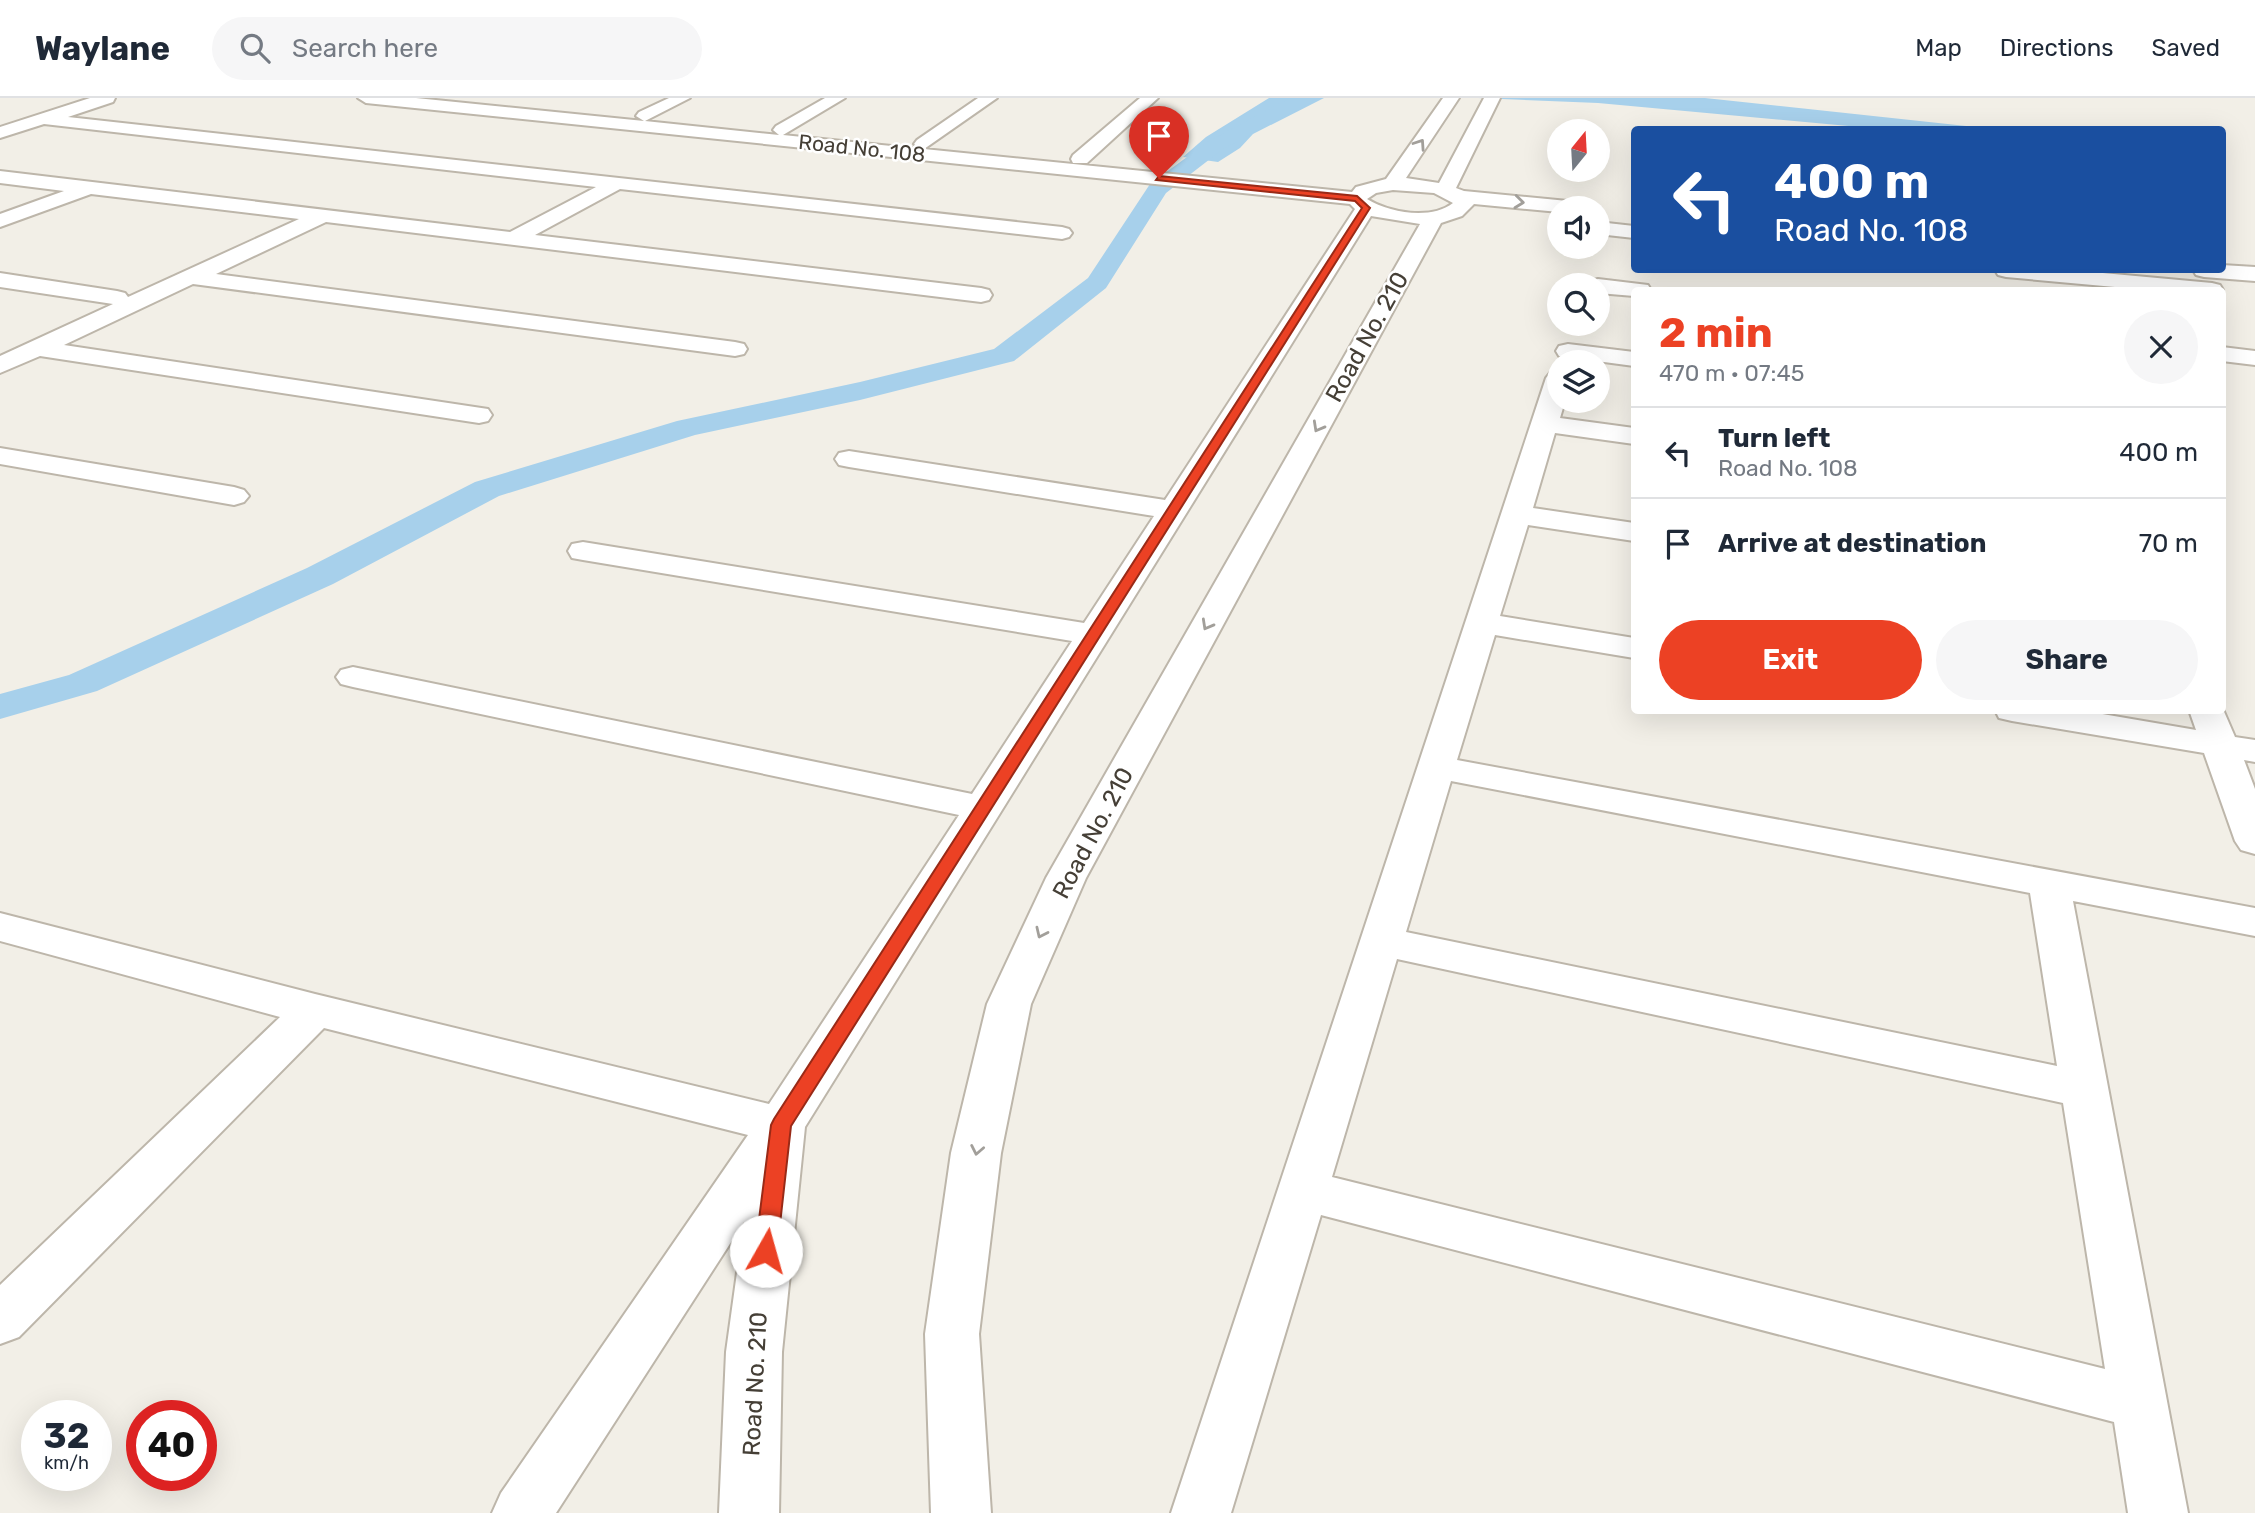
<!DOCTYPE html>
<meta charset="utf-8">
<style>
:root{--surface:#fff;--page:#f6f6f7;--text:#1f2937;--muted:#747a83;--line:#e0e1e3;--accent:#ec4124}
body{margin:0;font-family:Rubik,sans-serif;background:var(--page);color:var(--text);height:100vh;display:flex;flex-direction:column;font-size:26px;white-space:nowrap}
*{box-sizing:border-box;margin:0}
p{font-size:23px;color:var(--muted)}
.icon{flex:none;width:38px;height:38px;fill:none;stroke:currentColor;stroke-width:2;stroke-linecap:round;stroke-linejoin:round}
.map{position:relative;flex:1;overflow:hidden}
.details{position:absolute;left:1631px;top:189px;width:595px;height:427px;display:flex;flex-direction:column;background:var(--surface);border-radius:7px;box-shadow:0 7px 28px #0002}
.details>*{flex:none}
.hud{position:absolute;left:1631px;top:28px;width:595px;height:147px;border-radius:7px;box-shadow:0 7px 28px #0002;background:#1a4fa0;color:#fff;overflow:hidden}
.needle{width:46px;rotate:18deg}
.controls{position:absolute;left:1547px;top:21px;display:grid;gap:14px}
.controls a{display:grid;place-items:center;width:63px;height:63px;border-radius:50%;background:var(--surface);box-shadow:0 7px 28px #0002;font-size:35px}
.speed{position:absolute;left:21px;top:1302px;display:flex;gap:14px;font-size:35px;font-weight:700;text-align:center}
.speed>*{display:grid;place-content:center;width:91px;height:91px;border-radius:50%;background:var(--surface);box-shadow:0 7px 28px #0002;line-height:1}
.speed small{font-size:18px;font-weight:400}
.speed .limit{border:10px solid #d22;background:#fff;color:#111}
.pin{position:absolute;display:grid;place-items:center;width:60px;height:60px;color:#fff;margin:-72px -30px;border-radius:50% 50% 50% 0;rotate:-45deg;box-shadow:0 0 7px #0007}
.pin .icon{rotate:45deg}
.me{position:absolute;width:77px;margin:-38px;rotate:7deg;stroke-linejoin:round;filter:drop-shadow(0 0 5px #0008)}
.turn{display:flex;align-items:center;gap:24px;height:147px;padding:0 28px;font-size:32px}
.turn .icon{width:91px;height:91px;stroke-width:2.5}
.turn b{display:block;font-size:49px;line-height:60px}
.round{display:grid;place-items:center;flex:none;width:74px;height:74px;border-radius:37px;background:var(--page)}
.head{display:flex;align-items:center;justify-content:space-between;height:119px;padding:0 28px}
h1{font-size:42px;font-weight:700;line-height:52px;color:var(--accent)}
.action{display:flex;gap:14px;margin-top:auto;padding:14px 28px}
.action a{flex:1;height:80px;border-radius:42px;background:var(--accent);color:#fff;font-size:28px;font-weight:700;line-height:80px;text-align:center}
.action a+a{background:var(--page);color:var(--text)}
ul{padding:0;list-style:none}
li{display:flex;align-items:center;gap:21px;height:91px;padding:0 28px;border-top:2px solid var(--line)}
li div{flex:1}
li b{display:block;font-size:26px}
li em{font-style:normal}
header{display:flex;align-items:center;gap:42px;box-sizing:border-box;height:98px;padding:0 35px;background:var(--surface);border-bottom:2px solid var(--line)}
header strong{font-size:33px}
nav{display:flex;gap:38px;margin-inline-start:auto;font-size:24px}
.search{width:490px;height:63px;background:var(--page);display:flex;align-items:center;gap:18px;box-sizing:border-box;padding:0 24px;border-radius:38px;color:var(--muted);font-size:26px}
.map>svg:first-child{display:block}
.water{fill:#a7d0eb}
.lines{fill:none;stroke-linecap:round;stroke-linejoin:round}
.canal{fill:#a7d0eb;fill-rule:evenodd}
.minor-casing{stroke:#bdb6aa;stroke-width:4}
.minor{fill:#fff;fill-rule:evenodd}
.oneway{stroke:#a29f9a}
.route{fill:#ec4124;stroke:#992a17;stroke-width:2}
.labels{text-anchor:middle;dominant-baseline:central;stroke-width:5;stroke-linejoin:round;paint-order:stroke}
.far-street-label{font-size:21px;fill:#453f36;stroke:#fff}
.street-label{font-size:24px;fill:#453f36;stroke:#fff}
</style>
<header>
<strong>Waylane</strong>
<div class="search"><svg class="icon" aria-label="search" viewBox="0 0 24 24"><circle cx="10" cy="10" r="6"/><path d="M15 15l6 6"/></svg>Search here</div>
<nav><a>Map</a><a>Directions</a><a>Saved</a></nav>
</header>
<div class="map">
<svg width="2255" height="1415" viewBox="0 0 2255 1415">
<rect width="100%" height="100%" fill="#f2efe7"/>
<path class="water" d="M1269 0H1324L1253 36 1240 50 1218 64 1183 59 1206 39Z
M1478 0H1705L1994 31H2023H1881L1598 5Z"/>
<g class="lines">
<path class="canal" d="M1290 0H1315L1312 4 1223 51 1166 95 1106 190 1014 263 860 302 695 337 499 398 333 486 97 593 0 621V596L69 577 307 470 475 384 677 323 860 284 994 251 1088 180 1150 86 1209 43Z"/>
<defs>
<path id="minor" d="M90 0H115L113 4 68 19 1062 129 1069 131 1072 135 1069 139 1062 141 620 91 535 137 981 190 989 192 992 197 989 202 981 204 326 124 216 176 735 244 744 246 747 251 744 256 735 258 193 186 64 247 488 311 492 317 488 323 479 325 40 258 0 275V258L113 206 0 189V175L117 193 125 195 128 199 299 121 91 96 0 129V116L64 93 0 85V73L510 134 596 89 44 26 0 40V29Z
M358 0H416L644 23 636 18 639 14 669 0H690L645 23 779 37 773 32 776 28 825 0H845L783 37 921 51 914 46 917 42 978 0H997L924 51 1352 94 1356 89 1386 81 1443 0H1459L1406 80 1439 85 1484 0H1500L1456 90 1464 93 1578 104 1585 106 1588 110H1559V114L1474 106 1462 118 1441 125 1086 780 1031 906 1001 1055 979 1236 991 1415H931L925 1236 951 1055 987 906 1046 780 1420 126 1371 118 805 1029 782 1254 779 1415H719L726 1254 744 1124 556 1415H492L501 1395 748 1037 324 930 19 1239 0 1246V1187L280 919 0 843V815L315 896 769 1006 959 717 353 589 341 586 336 579 341 572 353 569 972 696 1072 543 583 462 572 460 568 453 572 446 583 444 1084 525 1154 418 849 369 839 367 835 361 839 355 849 353 1165 402 1355 111 1350 106 366 5ZM1393 92 1434 95 1453 105C1431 122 1390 115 1367 101L1376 95Z
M1140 0H1158L1087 65H1073L1071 61 1073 57Z
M1598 124 1634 128V140L1598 136Z
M2222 167 2255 169V183L2204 179 2196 177 2193 172H2222Z
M1995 172H2070L2212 185 2220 187 2223 192H2148L2006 179 1998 177Z
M1598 181 1648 187 1651 192H1634V198L1598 195V187H1587L1590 183Z
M1568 246 1634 254V268L1559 258 1556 253 1559 248Z
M2222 249 2255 253V267L2222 263Z
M1559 272V303H1565L1560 320 1634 330V346L1555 335 1533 410 1634 425V443L1528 427 1500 518 1634 540V560L1495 537 1457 662 2255 810V838L2073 803 2188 1415H2128L2114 1324 1321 1117 1231 1415H1171L1546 280 1550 275ZM1451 683 2030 795 2057 968 1406 834ZM1397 861 2063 1005 2105 1271 1332 1079Z
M0 350 234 389 244 392 249 398 244 404 234 407 0 366Z
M2222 609 2235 639 2255 642V664L2244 662 2255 691V756L2241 752 2235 743 2204 655 2012 623 1999 620 1995 612H2079L2196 632 2189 612H2222Z"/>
</defs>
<use href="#minor" class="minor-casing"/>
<use href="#minor" class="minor"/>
</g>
<defs><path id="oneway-chevron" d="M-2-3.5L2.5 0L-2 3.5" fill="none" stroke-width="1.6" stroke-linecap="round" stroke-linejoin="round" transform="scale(1.75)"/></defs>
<g class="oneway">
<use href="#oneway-chevron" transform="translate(1420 46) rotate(-56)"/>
<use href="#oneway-chevron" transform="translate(1519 104) rotate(6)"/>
<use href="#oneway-chevron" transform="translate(1318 329) rotate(119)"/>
<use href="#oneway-chevron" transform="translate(1207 527) rotate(119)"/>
<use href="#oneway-chevron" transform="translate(1041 835) rotate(115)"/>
<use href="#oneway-chevron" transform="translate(977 1052) rotate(101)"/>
</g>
<path class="route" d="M1159 78 1357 98 1370 110 791 1028 777 1153 774 1159 766 1162 758 1159 755 1153 771 1027 774 1021 1362 110 1355 103 1156 82Z"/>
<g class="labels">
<g class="far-street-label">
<text transform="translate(862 50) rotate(6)">Road No. 108</text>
</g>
<g class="street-label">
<text transform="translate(1367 239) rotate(-61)">Road No. 210</text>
<text transform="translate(1093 735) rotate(-62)">Road No. 210</text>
<text transform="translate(755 1286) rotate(-87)">Road No. 210</text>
</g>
</g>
</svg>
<div class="controls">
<a><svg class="needle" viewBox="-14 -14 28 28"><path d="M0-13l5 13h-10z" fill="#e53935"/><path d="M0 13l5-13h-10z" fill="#747a83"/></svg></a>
<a><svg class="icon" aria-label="sound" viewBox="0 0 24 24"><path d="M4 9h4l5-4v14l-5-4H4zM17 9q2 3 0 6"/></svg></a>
<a><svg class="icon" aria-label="search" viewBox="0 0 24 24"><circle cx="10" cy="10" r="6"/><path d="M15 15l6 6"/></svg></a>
<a><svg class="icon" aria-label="layers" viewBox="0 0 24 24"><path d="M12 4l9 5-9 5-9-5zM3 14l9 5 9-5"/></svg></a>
</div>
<div class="speed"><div>32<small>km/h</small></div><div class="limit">40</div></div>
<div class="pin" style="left:1159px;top:80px;background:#d93025"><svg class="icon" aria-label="arrive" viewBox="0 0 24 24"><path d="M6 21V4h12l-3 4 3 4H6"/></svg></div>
<svg class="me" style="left:766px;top:1153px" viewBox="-20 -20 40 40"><circle r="19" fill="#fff"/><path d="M0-13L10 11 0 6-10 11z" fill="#ec4124"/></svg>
<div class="hud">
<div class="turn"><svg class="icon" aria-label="left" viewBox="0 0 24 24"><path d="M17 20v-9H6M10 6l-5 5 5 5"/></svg><div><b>400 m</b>Road No. 108</div></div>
</div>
<section class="details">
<div class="head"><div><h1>2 min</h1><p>470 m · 07:45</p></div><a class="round"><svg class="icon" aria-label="close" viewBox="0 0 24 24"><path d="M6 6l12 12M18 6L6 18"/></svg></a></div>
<ul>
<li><svg class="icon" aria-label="left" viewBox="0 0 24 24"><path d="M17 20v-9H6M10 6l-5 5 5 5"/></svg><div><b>Turn left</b><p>Road No. 108</p></div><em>400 m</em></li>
<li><svg class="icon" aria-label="arrive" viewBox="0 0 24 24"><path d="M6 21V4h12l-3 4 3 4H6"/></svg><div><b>Arrive at destination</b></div><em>70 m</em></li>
</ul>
<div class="action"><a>Exit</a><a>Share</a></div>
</section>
</div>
